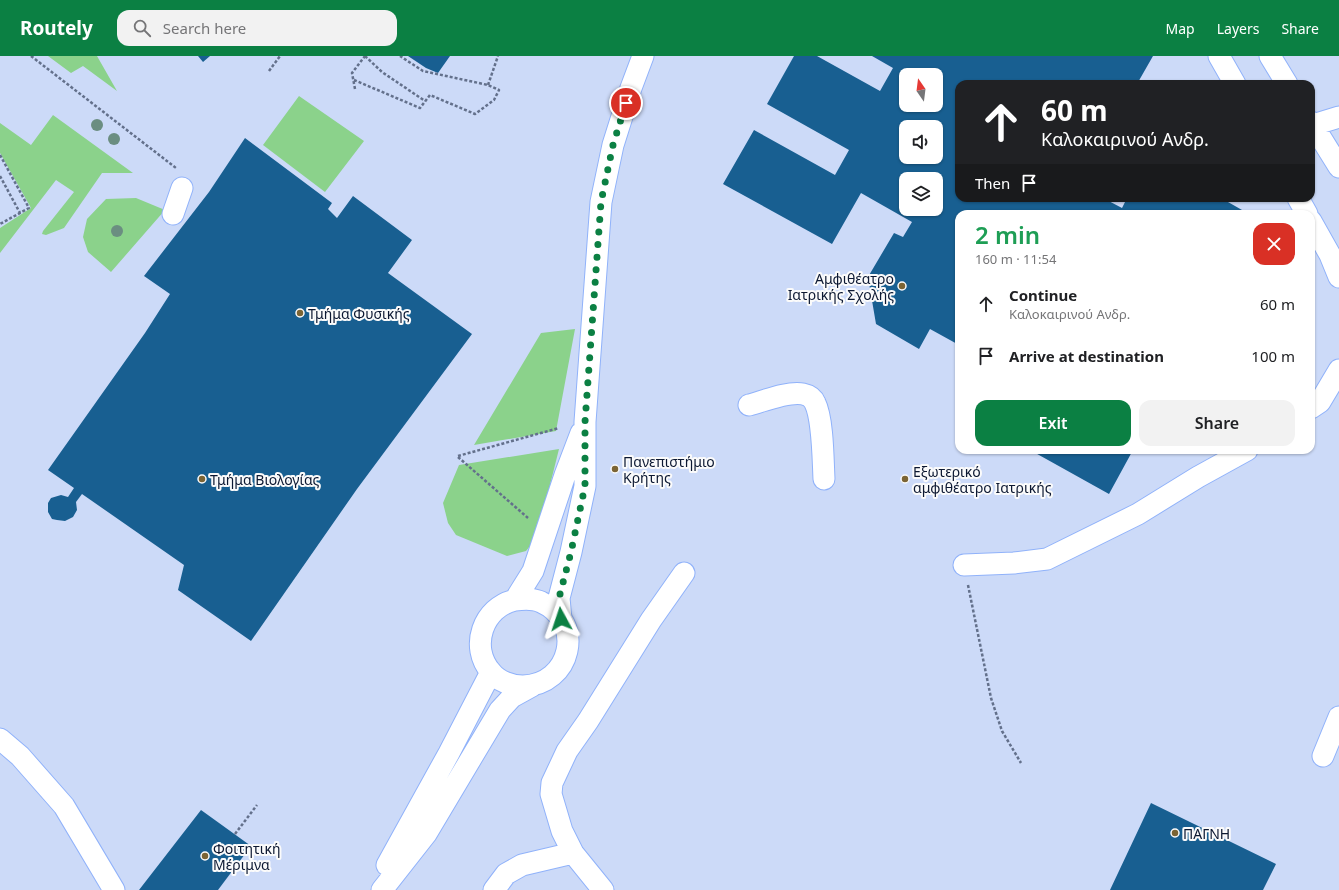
<!DOCTYPE html>
<meta charset="utf-8">
<style>
:root{--surface:#fff;--page:#f2f2f2;--text:#202124;--muted:#757577;--accent:#0b8043}
body{margin:0;font-family:"Noto Sans",sans-serif;background:var(--page);color:var(--text);height:100vh;display:flex;flex-direction:column;font-size:15px;white-space:nowrap}
*{box-sizing:border-box;margin:0}
p{font-size:13px;color:var(--muted)}
.icon{flex:none;width:22px;height:22px;fill:none;stroke:currentColor;stroke-width:2;stroke-linecap:round;stroke-linejoin:round}
.map{position:relative;flex:1;overflow:hidden}
.details{position:absolute;left:955px;top:154px;width:360px;height:244px;display:flex;flex-direction:column;background:var(--surface);border-radius:12px;box-shadow:0 1px 3px #0004}
.details>*{flex:none}
.guide{position:absolute;left:955px;top:24px;width:360px;height:122px;border-radius:12px;box-shadow:0 1px 3px #0004;background:#202124;color:#fff;overflow:hidden}
.needle{width:26px;rotate:346deg}
.tools{position:absolute;left:899px;top:12px;display:grid;gap:8px}
.tools a{display:grid;place-items:center;width:44px;height:44px;border-radius:8px;background:var(--surface);box-shadow:0 1px 3px #0004;font-size:20px}
.pin{position:absolute;display:grid;place-items:center;width:34px;height:34px;color:#fff;margin:-17px;border:2px solid #fff;border-radius:50%;box-shadow:0 1px 4px #0007}
.me{position:absolute;width:44px;margin:-22px;rotate:355deg;stroke-linejoin:round;filter:drop-shadow(0 0 3px #0008)}
.turn{display:flex;align-items:center;gap:14px;height:84px;padding:0 20px;font-size:18px}
.turn .icon{width:52px;height:52px;stroke-width:2.5}
.turn b{display:block;font-size:28px;line-height:34px}
.then{display:flex;align-items:center;height:38px;padding:0 20px;background:#0003;gap:8px;font-size:15px}
.round{display:grid;place-items:center;flex:none;width:42px;height:42px;border-radius:12px;background:var(--page)}
.overview{display:flex;align-items:center;justify-content:space-between;height:68px;padding:0 20px}
h1{font-size:24px;font-weight:600;line-height:30px;color:#1e9e55}
.cta{display:flex;gap:8px;margin-top:auto;padding:8px 20px}
.cta a{flex:1;height:46px;border-radius:12px;background:var(--accent);color:#fff;font-size:16px;font-weight:600;line-height:46px;text-align:center}
.cta a+a{background:var(--page);color:var(--text)}
ul{padding:0;list-style:none}
li{display:flex;align-items:center;gap:12px;height:52px;padding:0 20px}
li div{flex:1}
li b{display:block;font-size:15px}
li em{font-style:normal}
header{display:flex;align-items:center;gap:24px;box-sizing:border-box;height:56px;padding:0 20px;background:var(--accent);color:#fff}
header strong{font-size:19px}
nav{display:flex;gap:22px;margin-inline-start:auto;font-size:14px}
.search{width:280px;height:36px;background:var(--page);display:flex;align-items:center;gap:10px;box-sizing:border-box;padding:0 14px;border-radius:12px;color:var(--muted);font-size:15px}
.map>svg:first-child{display:block}
.green{fill:#8bd28b}
.building{fill:#185f91;fill-rule:evenodd}
.lines{fill:none;stroke-linecap:round;stroke-linejoin:round}
.minor-casing{stroke:#90b2fa;stroke-width:23}
.path{stroke:#63708b;stroke-width:2.5;stroke-dasharray:3 2;stroke-linecap:butt}
.minor{stroke:#fff;stroke-width:21}
.tree{fill:#6b8e81}
.route{stroke:#0b8043;stroke-width:7;stroke-dasharray:0 12.6}
.poi-dot{fill:#7b6434;stroke:#fbfbfb;stroke-width:1.5}
.labels{text-anchor:middle;dominant-baseline:central;stroke-width:4;stroke-linejoin:round;paint-order:stroke}
.poi-label{font-size:14px;fill:#0c1832;stroke:#fbfbfb;text-anchor:start}
</style>
<header>
<strong>Routely</strong>
<div class="search"><svg class="icon" aria-label="search" viewBox="0 0 24 24"><circle cx="10" cy="10" r="6"/><path d="M15 15l6 6"/></svg>Search here</div>
<nav><a>Map</a><a>Layers</a><a>Share</a></nav>
</header>
<div class="map">
<svg width="1339" height="834" viewBox="0 0 1339 834">
<rect width="100%" height="100%" fill="#ccdaf8"/>
<path class="green" d="M48 0H97L117 35 83 10 71 17Z
M299 40 364 85 325 136 263 89Z
M53 59 133 117H102L64 172 46 179 42 178 43 175 74 136 56 124 0 197V172L31 152 0 97V67L31 89Z
M136 142 165 154 111 216 88 196 83 181 87 163 106 143Z
M575 273 556 375 474 389 541 277Z
M559 393 537 481 526 495 507 500 456 479 448 467 443 447 459 409Z"/>
<path class="building" d="M198 0H210L203 6Z
M408 0H450L438 17 426 12Z
M794 0H817L880 35 893 12 872 0H1153L1137 28H959V142H1103L1122 152 1127 142H1221L1249 158H959V289L930 273 919 293 876 268 868 221 894 177 903 181 912 166 861 137 832 188 723 128 754 74 835 119 849 94 767 48ZM906 19H936V49H906ZM906 71H936V101H906ZM906 123H936V153H906Z
M245 82 332 147 328 153 337 162 353 140 412 184 388 217 472 278 357 433 251 585 178 534 184 509 82 438 76 446 77 454 73 461 65 465 57 464 52 463 48 456V447L51 442 61 439 68 441 74 432 48 414 145 277 170 238 144 220 209 136Z
M1030 394H1133L1109 438Z
M1151 747 1276 808 1263 834H1110Z
M201 754 251 790 218 834H139Z"/>
<g class="lines">
<defs>
<path id="minor" d="M1219 0 1235 28
M1270 0 1287 28
M1311 66 1339 111
M1313 69 1339 61
M1298 142 1307 158
M173 158 182 132
M1311 165 1330 199 1339 221
M749 349C764 345 788 335 803 338 808 339 813 342 815 347 823 363 823 404 824 423
M1311 352 1320 346 1339 314
M964 509 1014 507 1047 503 1138 458 1198 421 1247 394
M515 544C524 543 533 542 541 546 586 566 571 629 523 630 511 630 498 625 491 616 469 591 483 551 515 544L533 515 565 419 581 377
M561 563 559 542 571 496 585 430V366L601 146 613 89 631 32 643 0
M0 683 20 700 64 750 114 834
M1323 700 1339 661
M387 809 449 697 491 616
M382 834 426 778 500 654 512 641 532 630
M494 834 506 818 522 809 573 797
M603 834 573 797 562 775 551 738 552 727 567 695 588 665 651 564 684 517"/>
</defs>
<use href="#minor" class="minor-casing"/>
<path class="path" d="M31 0 176 112
M365 0 382 16 425 45
M269 15 280 0
M354 24 420 52 430 39 475 58 494 44 499 34 488 29 423 15 400 0
M488 29 498 0
M355 33 352 17 365 0
M0 99 29 152 0 168
M0 120 20 157
M458 400 559 372
M458 401 528 462
M968 529 991 642 1002 675 1021 707
M235 778 257 749"/>
<use href="#minor" class="minor"/>
</g>
<g class="tree">
<circle cx="97" cy="69" r="6"/>
<circle cx="114" cy="83" r="6"/>
<circle cx="117" cy="175" r="6"/>
</g>
<g class="lines">
<path class="route" d="M561 563 559 542 571 496 585 430V366L601 146 613 89 626 47"/>
</g>
<g class="poi-dot">
<circle cx="902" cy="230" r="4"/>
<circle cx="300" cy="257" r="4"/>
<circle cx="615" cy="413" r="4"/>
<circle cx="202" cy="423" r="4"/>
<circle cx="905" cy="423" r="4"/>
<circle cx="1175" cy="777" r="4"/>
<circle cx="205" cy="800" r="4"/>
</g>
<g class="labels">
<g class="poi-label">
<text x="894" y="222" text-anchor="end">Αμφιθέατρο<tspan x="894" dy="16">Ιατρικής Σχολής</tspan></text>
<text x="308" y="257">Τμήμα Φυσικής</text>
<text x="623" y="405">Πανεπιστήμιο<tspan x="623" dy="16">Κρήτης</tspan></text>
<text x="913" y="415">Εξωτερικό<tspan x="913" dy="16">αμφιθέατρο Ιατρικής</tspan></text>
<text x="210" y="423">Τμήμα Βιολογίας</text>
<text x="1183" y="777">ΠΑΓΝΗ</text>
<text x="213" y="792">Φοιτητική<tspan x="213" dy="16">Μέριμνα</tspan></text>
</g>
</g>
</svg>
<div class="tools">
<a><svg class="needle" viewBox="-14 -14 28 28"><path d="M0-13l5 13h-10z" fill="#e53935"/><path d="M0 13l5-13h-10z" fill="#757577"/></svg></a>
<a><svg class="icon" aria-label="sound" viewBox="0 0 24 24"><path d="M4 9h4l5-4v14l-5-4H4zM17 9q2 3 0 6"/></svg></a>
<a><svg class="icon" aria-label="layers" viewBox="0 0 24 24"><path d="M12 4l9 5-9 5-9-5zM3 14l9 5 9-5"/></svg></a>
</div>
<div class="pin" style="left:626px;top:47px;background:#d93025"><svg class="icon" aria-label="arrive" viewBox="0 0 24 24"><path d="M6 21V4h12l-3 4 3 4H6"/></svg></div>
<svg class="me" style="left:561px;top:563px" viewBox="-20 -20 40 40"><path d="M0-17L14 15 0 8-14 15z" fill="#0b8043" stroke="#fff" stroke-width="4"/></svg>
<div class="guide">
<div class="turn"><svg class="icon" aria-label="ahead" viewBox="0 0 24 24"><path d="M12 20V5M6 11l6-6 6 6"/></svg><div><b>60 m</b>Καλοκαιρινού Ανδρ.</div></div>
<div class="then">Then<svg class="icon" aria-label="arrive" viewBox="0 0 24 24"><path d="M6 21V4h12l-3 4 3 4H6"/></svg></div>
</div>
<section class="details">
<div class="overview"><div><h1>2 min</h1><p>160 m · 11:54</p></div><a class="round" style="background:#d93025;color:#fff"><svg class="icon" aria-label="close" viewBox="0 0 24 24"><path d="M6 6l12 12M18 6L6 18"/></svg></a></div>
<ul>
<li><svg class="icon" aria-label="ahead" viewBox="0 0 24 24"><path d="M12 20V5M6 11l6-6 6 6"/></svg><div><b>Continue</b><p>Καλοκαιρινού Ανδρ.</p></div><em>60 m</em></li>
<li><svg class="icon" aria-label="arrive" viewBox="0 0 24 24"><path d="M6 21V4h12l-3 4 3 4H6"/></svg><div><b>Arrive at destination</b></div><em>100 m</em></li>
</ul>
<div class="cta"><a>Exit</a><a>Share</a></div>
</section>
</div>
